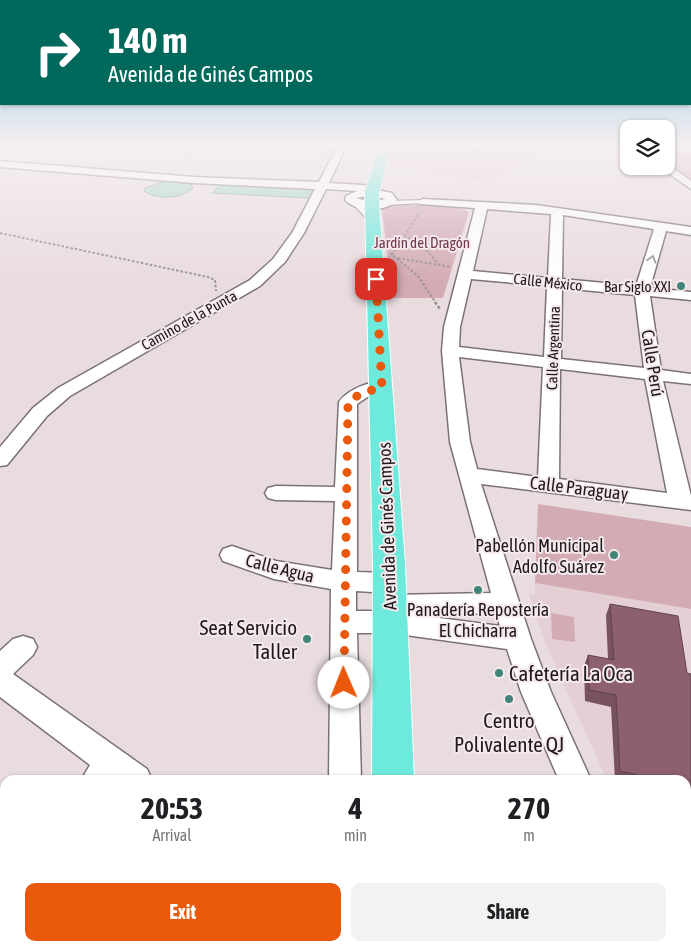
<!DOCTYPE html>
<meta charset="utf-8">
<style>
:root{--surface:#fff;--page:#f2f2f2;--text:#202124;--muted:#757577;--accent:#ea580c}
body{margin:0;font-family:"Asap Condensed",sans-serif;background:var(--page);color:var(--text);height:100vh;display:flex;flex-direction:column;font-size:19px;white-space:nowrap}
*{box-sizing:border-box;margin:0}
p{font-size:16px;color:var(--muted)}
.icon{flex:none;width:28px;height:28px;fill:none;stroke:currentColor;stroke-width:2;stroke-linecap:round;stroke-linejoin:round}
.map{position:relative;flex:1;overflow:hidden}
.drawer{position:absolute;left:0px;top:775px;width:691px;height:176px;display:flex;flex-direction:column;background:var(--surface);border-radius:15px 15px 0 0;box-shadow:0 1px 4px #0004}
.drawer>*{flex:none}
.top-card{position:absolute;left:0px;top:0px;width:691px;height:105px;box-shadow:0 1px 4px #0004;background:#00695c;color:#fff;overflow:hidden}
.controls{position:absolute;left:620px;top:120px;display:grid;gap:10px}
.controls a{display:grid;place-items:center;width:55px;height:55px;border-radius:10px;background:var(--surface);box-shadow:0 1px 4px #0004;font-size:25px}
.pin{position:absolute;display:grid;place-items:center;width:42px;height:42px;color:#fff;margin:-21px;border-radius:10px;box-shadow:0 2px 8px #0006}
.me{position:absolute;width:55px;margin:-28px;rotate:359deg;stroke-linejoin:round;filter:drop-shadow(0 0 4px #0008)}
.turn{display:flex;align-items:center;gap:18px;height:105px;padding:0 25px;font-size:22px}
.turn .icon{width:65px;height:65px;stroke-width:2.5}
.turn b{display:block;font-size:35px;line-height:42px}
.eta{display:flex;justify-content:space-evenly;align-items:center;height:85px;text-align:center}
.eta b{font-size:30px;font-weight:700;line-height:35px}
.cta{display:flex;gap:10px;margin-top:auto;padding:10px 25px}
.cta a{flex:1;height:58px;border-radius:10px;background:var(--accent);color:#fff;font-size:20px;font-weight:700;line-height:58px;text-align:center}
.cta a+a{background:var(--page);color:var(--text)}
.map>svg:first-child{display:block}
.built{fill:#e4cfd4}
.green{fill:#d3abb5}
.water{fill:#9cd4c9;stroke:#769c95}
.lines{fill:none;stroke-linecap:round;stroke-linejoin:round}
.lane-casing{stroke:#7c7174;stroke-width:2}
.street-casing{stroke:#7c7174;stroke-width:3}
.primary-casing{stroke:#fff;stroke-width:2}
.path-far2{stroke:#9b9193;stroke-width:1;stroke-dasharray:2 1;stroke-linecap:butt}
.path-far1{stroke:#9b9193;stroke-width:2;stroke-dasharray:2.5 2;stroke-linecap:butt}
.path{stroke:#9b9193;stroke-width:2.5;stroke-dasharray:3 2;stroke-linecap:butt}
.lane{fill:#fff;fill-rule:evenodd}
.street{fill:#fff;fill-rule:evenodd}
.primary{fill:#6eeadc;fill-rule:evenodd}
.wall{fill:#78535e}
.shaded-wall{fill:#62434c}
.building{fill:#8c606d;stroke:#62434c}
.oneway{stroke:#9a9898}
.route{stroke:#ea580c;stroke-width:9;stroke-dasharray:0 16.2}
.poi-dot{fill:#408579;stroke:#f6e9ec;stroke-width:2}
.labels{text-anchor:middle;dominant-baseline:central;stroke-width:4;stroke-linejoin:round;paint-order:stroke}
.far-park-label{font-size:15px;fill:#74364b;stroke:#f6e9ec}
.far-street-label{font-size:15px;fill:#1e191b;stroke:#f6e9ec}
.far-poi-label{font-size:15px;fill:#1e191b;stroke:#f6e9ec;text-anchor:end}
.street-label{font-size:18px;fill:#1e191b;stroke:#f6e9ec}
.poi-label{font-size:18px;fill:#1e191b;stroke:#f6e9ec;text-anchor:end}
.near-poi-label{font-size:21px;fill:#1e191b;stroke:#f6e9ec;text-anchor:end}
</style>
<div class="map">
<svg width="691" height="951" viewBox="0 0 691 951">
<rect width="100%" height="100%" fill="#e9dcdf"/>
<path class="built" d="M391 147H539L538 150 545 154 501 175 475 180 386 164Z
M535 583 691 609V951H686L684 946H686V780H607L546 645 529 594 535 595Z"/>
<path class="green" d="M255 147H336L332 155Z
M666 147H691V184L666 164Z
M395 204 456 207 469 212 443 298H392L382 209Z
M538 504 691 527V609L535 583Z
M551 613 574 617 575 642 552 639Z"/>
<path class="water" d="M167 181 191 184 193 188C183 199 156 200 144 191L145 188Z
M222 183 308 187 315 191 309 198 212 193Z"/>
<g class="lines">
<defs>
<path id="lane" d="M423 200 426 202 425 203 386 205 383 203 386 201Z
M352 201H356L374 220V222H370L352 203Z"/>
<path id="street" d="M337 147H346L329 183 377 186V190L392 193 397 200C385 213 357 212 345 200L346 196 357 191 326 189 304 233 285 262 260 286 70 396 47 416 7 465 0 466V447L33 408 58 388 250 280 273 259 292 233 315 189 194 183 0 167V161L194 177 319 182ZM372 195 385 199 371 202 356 198Z
M666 163 691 181V189L661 168 660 166H666Z
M423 199 536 205 691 227V235L666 231 650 288 691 292V300L650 296 661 370 691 374V384L663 381 691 496V510L481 484 531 639 551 692 591 780H559L521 692 507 649 391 633H357L361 780H329L331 589 274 579 223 561 220 555 223 549 232 546 276 561 332 570 335 501 276 500 268 498 265 493 268 488 276 486 335 487 339 402C348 389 373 379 388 383L391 387 388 391 369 396 357 404V572L389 573 398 576 402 583 398 590 389 593 356 591V611H380L377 605 381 598 390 595 491 593 450 442 442 351 444 327 475 208 419 204 417 202ZM487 209 551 214 548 278 473 271ZM563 215 654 229 636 286 562 279ZM471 279 547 286 544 357 459 347 460 327ZM562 288 635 295 644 368 561 359ZM459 357 543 367 538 477 477 469 470 442ZM560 369 645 379 667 493 559 479ZM496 613 500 626 417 615Z
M23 636 33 639 37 647 33 655 13 674 147 769 152 780H81L90 765 0 697V651L13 639Z
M5 863V903L0 905V865Z
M308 946H346L345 951H307Z
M629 946H667L669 951H631Z"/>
<path id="primary" d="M379 147H391L379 192V205L405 564 414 780H372L373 564 365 205V192Z
M360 946H438V951H359Z"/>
</defs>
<use href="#lane" class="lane-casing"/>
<use href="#street" class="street-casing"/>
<use href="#primary" class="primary-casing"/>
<path class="path-far2" d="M271 150 274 147
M171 166 194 154
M417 217 421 211"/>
<path class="path-far1" d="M0 233 208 277 215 280 216 291
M404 235 424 247 439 265
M390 253 418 276 436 303
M392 255 418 215
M398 258 451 267"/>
<path class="path" d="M435 302 440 309"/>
<use href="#lane" class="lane"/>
<use href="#street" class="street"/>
<use href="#primary" class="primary"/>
</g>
<path class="wall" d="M456 147H483L479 151Z
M610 604 687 673 691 674V799L686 798V780H615L611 707 585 701 584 666 588 655 608 659 606 615Z"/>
<path class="shaded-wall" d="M479 147H483L479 151Z"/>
<path class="building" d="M610 604 678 616 687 673 691 674V787L686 786V780H655L654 779 620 771 616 695 589 690 588 655 614 660Z"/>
<defs><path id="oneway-chevron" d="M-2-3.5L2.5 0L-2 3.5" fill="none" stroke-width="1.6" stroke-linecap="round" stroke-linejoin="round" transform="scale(1.25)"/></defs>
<use class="oneway" href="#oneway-chevron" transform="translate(652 259) rotate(-74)"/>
<linearGradient id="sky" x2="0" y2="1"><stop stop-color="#89c1dc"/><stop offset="0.52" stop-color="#f5eff1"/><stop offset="1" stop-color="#f5eff1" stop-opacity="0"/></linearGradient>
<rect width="691" height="281" fill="url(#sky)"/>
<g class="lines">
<path class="route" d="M344 683 348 402 363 392 382 388 376 279"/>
</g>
<g class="poi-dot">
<circle cx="681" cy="286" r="5"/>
<circle cx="614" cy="555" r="5"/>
<circle cx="478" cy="590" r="5"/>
<circle cx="307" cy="639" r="5"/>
<circle cx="499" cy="673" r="5"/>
<circle cx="509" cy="699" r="5"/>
</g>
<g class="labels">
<g class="far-park-label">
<text x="422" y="242">Jardín del Dragón</text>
</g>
<g class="far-street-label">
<text transform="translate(548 282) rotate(6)">Calle México</text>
<text transform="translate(189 320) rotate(-29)">Camino de la Punta</text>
<text transform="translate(553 348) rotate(-88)">Calle Argentina</text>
</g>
<g class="far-poi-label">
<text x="671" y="286">Bar Siglo XXI</text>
</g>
<g class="street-label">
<text transform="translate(653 363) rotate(81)">Calle Perú</text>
<text transform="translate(579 488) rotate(7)">Calle Paraguay</text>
<text transform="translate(387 526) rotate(-92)">Avenida de Ginés Campos</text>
<text transform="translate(280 568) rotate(14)">Calle Agua</text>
</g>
<g class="poi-label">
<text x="604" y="545">Pabellón Municipal<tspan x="604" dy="21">Adolfo Suárez</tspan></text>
<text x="478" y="609" text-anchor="middle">Panadería Repostería<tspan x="478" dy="21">El Chicharra</tspan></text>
</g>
<g class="near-poi-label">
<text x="297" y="627">Seat Servicio<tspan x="297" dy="24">Taller</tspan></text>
<text x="509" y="673" text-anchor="start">Cafetería La Oca</text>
<text x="509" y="720" text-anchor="middle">Centro<tspan x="509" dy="24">Polivalente QJ</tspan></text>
</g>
</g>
</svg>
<div class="controls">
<a><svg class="icon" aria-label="layers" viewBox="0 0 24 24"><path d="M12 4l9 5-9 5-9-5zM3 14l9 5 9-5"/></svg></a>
</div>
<div class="pin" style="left:376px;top:279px;background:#d93025"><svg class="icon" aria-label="arrive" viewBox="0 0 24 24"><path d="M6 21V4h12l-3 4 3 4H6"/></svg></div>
<svg class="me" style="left:344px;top:683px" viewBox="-20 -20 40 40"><circle r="19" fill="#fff"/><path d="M0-13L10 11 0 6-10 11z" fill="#ea580c"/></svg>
<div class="top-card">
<div class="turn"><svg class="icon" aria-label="right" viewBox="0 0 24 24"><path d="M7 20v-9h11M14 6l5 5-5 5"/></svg><div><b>140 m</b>Avenida de Ginés Campos</div></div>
</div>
<section class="drawer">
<div class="eta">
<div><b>20:53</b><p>Arrival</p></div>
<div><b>4</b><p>min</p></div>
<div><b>270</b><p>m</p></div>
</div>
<div class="cta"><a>Exit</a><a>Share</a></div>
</section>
</div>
